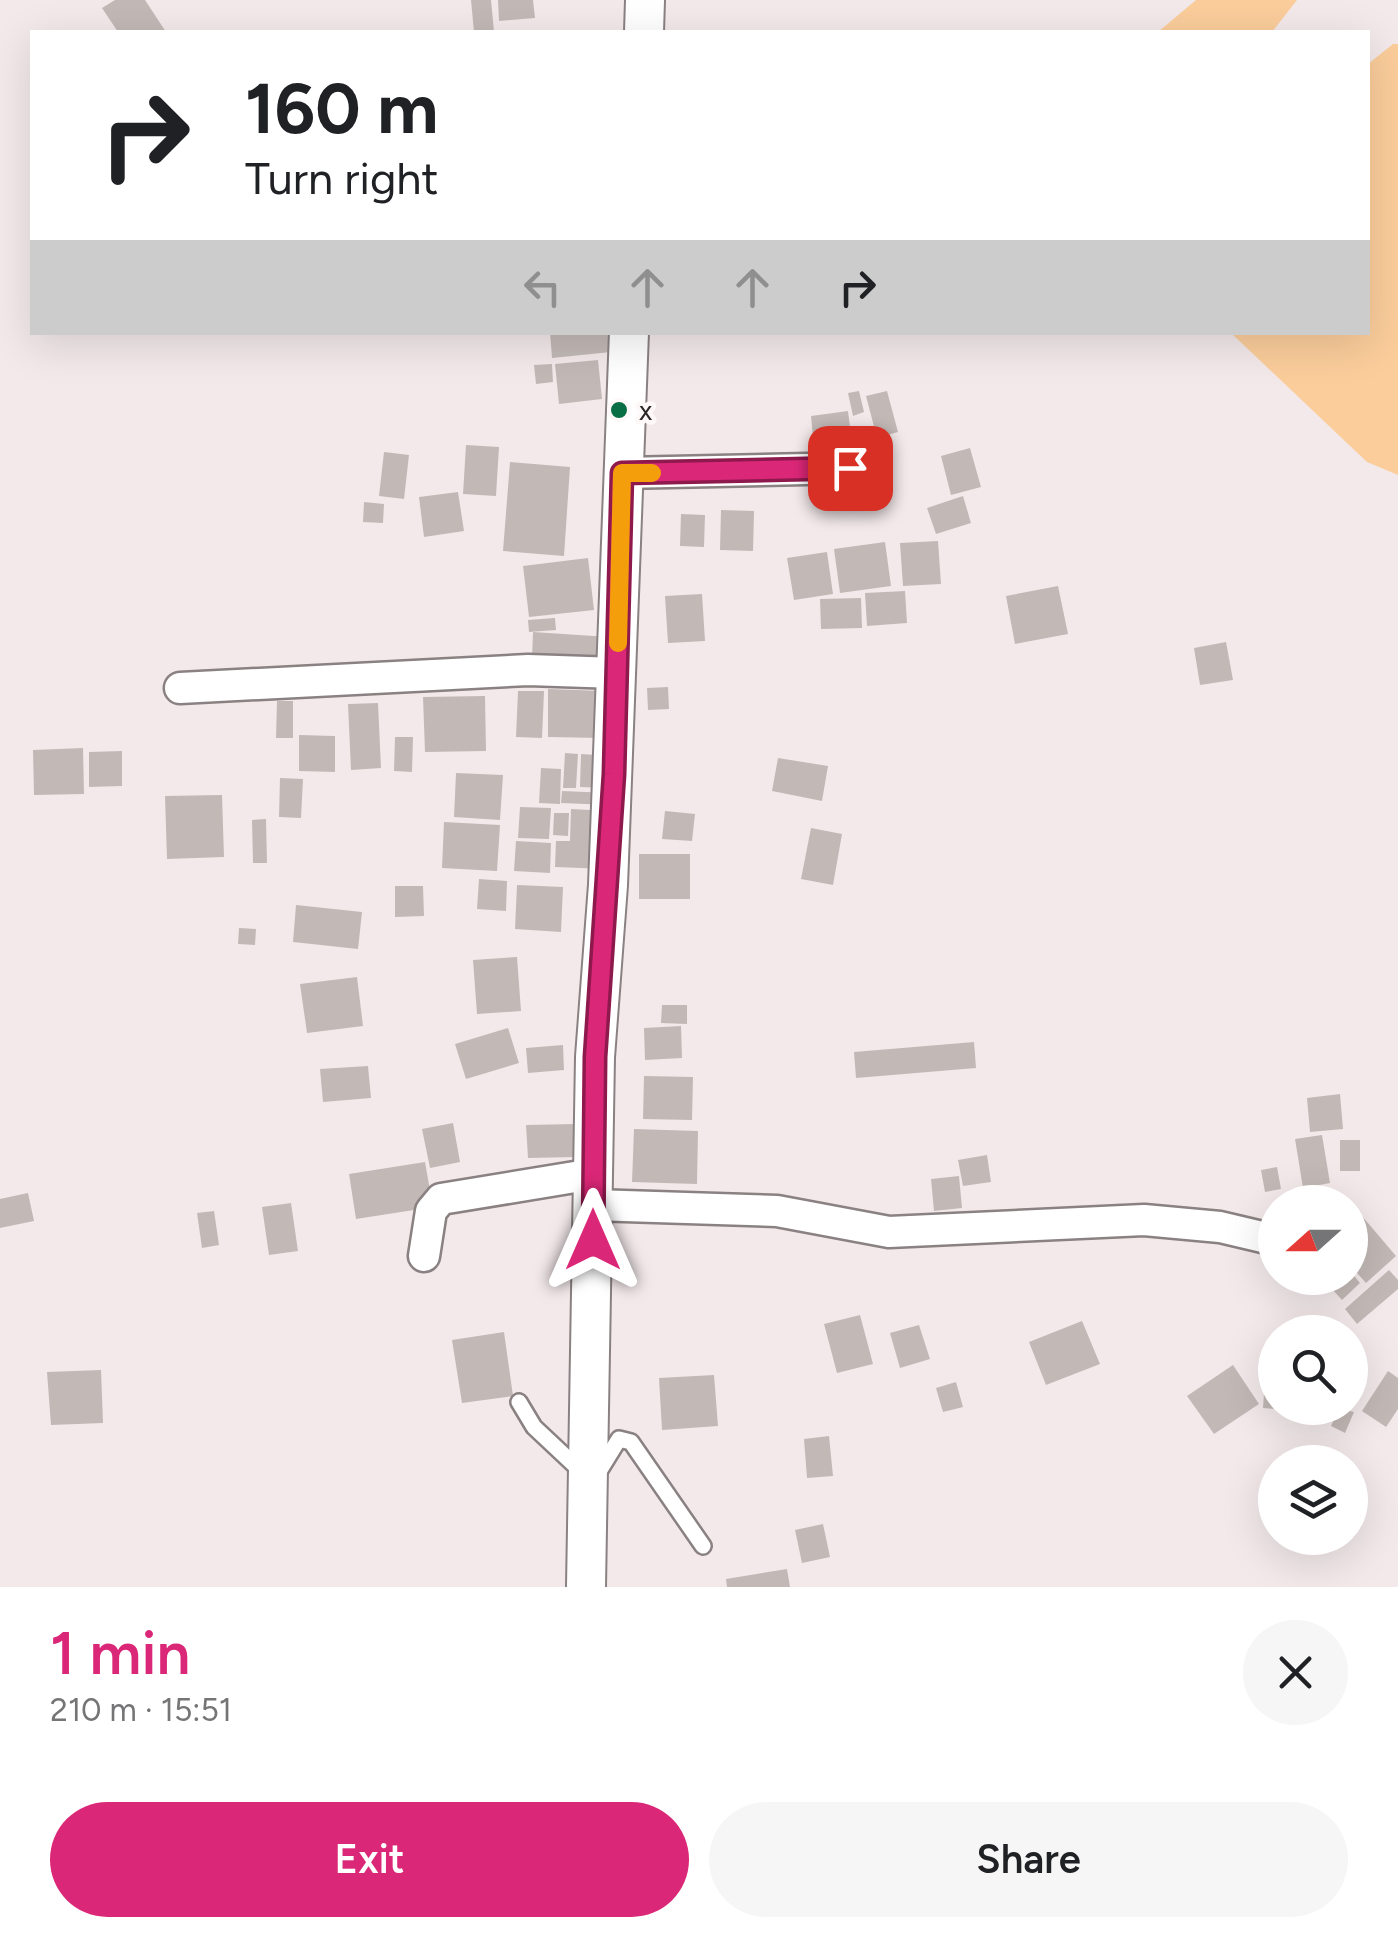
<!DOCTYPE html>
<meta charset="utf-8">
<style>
:root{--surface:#fff;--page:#f6f6f6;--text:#202124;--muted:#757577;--accent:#db2777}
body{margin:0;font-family:Figtree,sans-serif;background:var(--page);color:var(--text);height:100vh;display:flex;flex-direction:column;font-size:38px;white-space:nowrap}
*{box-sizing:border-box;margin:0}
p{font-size:32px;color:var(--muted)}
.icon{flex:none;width:55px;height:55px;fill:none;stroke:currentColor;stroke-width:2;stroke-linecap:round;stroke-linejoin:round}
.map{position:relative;height:1587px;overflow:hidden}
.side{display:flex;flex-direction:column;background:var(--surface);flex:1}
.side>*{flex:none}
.guide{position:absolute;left:30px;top:30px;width:1340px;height:305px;border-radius:0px;box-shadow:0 10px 40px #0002;background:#fff;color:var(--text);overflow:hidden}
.needle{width:65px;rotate:249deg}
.fabs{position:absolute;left:1258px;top:1185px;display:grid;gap:20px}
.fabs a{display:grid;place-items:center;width:110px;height:110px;border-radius:50%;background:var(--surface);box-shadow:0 10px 40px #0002;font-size:50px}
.pin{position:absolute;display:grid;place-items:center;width:85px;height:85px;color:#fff;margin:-42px;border-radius:20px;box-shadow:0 5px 15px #0006}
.me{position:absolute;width:110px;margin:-55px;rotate:0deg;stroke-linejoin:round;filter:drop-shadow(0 0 8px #0008)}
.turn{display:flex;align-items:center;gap:35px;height:210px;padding:0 50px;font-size:45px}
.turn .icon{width:130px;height:130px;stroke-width:2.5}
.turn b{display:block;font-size:70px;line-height:85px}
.lanes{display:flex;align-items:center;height:95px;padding:0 50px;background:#0003;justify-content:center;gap:50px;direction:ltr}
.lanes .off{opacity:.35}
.round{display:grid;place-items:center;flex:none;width:105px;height:105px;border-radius:52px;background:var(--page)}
.summary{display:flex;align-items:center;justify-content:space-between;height:170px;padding:0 50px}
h1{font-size:60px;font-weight:600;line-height:75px;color:var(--accent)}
.primary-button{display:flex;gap:20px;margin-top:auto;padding:20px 50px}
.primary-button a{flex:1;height:115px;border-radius:60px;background:var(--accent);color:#fff;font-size:40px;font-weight:600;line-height:115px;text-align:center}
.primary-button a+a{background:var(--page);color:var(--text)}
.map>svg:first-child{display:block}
.green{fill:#fbcd9b}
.building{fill:#c2b9b6}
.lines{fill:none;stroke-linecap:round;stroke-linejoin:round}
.service-casing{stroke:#8a8182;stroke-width:20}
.minor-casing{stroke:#8a8182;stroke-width:35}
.tertiary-casing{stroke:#8a8182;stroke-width:42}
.service{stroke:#fff;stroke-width:15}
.minor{stroke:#fff;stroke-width:30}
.tertiary{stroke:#fff;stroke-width:38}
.route-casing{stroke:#8e194d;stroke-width:25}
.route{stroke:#db2777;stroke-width:18}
.slow{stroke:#f59e0b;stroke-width:18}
.poi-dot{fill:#0a6e44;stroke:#fef8f9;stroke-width:4}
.labels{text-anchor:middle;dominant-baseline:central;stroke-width:9;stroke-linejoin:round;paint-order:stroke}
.poi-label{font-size:28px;fill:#2b2728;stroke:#fef8f9;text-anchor:start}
</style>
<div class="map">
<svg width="1398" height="1587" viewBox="0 0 1398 1587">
<rect width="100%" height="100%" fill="#f3e9eb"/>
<path class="green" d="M1196 0H1297L1272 32H1158Z
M1393 44H1398V475L1367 462 1231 333 1368 332V64Z"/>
<path class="building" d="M115 0H145L166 32H118L102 8Z
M471 0H491L494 32H474Z
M498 0H533L535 18 499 21Z
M550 332H609L611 352 552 358Z
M598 360 602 399 559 404 555 364Z
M552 364 553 382 536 384 534 365Z
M859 391 864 412 853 416 848 393Z
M887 391 898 432 877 438 866 396Z
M848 411 852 443 814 448 811 416Z
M466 445 499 447 496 496 463 494Z
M970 448 981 487 951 495 941 456Z
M384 452 409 455 404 499 379 496Z
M510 462 570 467 564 556 503 551Z
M458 492 464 531 424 537 419 497Z
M963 496 971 523 936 534 927 508Z
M364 502 384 504 383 523 363 522Z
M721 510 754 511 753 551 720 550Z
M681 514 705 515 704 547 680 546Z
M938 541 941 584 903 586 900 543Z
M885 542 891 586 840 593 834 549Z
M827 552 833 594 794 600 787 558Z
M588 558 594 610 529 617 523 566Z
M1058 586 1068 634 1015 644 1006 596Z
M905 591 907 623 867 626 865 593Z
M702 594 705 641 668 643 665 596Z
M861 598 862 628 821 629 820 599Z
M555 618 556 630 529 632 528 620Z
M533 632 609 637 608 662 532 658Z
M1226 642 1233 680 1200 685 1194 648Z
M668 687 669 709 648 710 647 688Z
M548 689 603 691 601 738 548 737Z
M518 691H544L542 738 516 737Z
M485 696 486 751 425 752 423 697Z
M277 701H293V738H276Z
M378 703 381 768 351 770 348 704Z
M299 735 335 736V772L299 771Z
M395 737H413L412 772 394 771Z
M83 748 84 794 34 795 33 750Z
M122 751V786L89 787V752Z
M565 753 578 754 576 788H563Z
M581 754 612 756 610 788 580 787Z
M778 758 828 766 822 801 772 791Z
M541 768 561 769 560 804 539 803Z
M456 773 503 775 500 820 454 817Z
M280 778 303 779 301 818 279 817Z
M562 791 610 793V805L561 803Z
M222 795 224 857 167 859 165 796Z
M520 807 551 808 549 839 518 838Z
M571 809 609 811 608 869 555 867 556 841H570Z
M665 811 695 814 692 841 662 839Z
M554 813H569L568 836 553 835Z
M266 819 267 863H253L252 820Z
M444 822 500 825 497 871 442 868Z
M811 828 842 834 833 885 801 879Z
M516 841 551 843 550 873 514 871Z
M639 854H690V899H639Z
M479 879 507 881 506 911 477 909Z
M517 885 563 887 561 932 515 929Z
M395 886H423L424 916 395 917Z
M296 905 362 912 358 949 293 942Z
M239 928 256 929 255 945 238 944Z
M517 957 521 1011 477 1014 473 960Z
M357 977 363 1026 307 1033 300 984Z
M662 1005H687V1024L661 1023Z
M681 1026 682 1058 645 1060 644 1028Z
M508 1028 519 1063 466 1079 455 1044Z
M974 1042 976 1068 856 1078 854 1052Z
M563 1045 564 1070 528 1073 526 1048Z
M368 1066 371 1098 323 1102 320 1069Z
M644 1076 693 1077 692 1120 643 1119Z
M1340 1094 1343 1129 1310 1132 1307 1098Z
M453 1123 460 1162 430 1168 422 1129Z
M576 1124 577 1157 528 1158 526 1125Z
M634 1129 698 1131 697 1184 632 1182Z
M1322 1135 1330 1183 1303 1188 1295 1139Z
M1340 1140H1360V1171H1340Z
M987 1155 991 1182 963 1186 958 1160Z
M425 1162 433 1207 356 1219 349 1174Z
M1277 1167 1281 1189 1265 1192 1261 1170Z
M959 1176 962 1208 934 1211 931 1179Z
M28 1193 34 1221 0 1228V1199Z
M291 1203 298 1251 269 1255 262 1207Z
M214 1211 219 1245 202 1248 197 1213Z
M1362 1216 1396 1256 1366 1283 1350 1265V1226Z
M1389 1270 1398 1280V1289L1357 1324 1345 1309Z
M1350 1271 1360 1283 1342 1300 1322 1278H1350Z
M860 1315 873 1364 837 1373 824 1324Z
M1082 1321 1100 1364 1046 1385 1029 1342Z
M919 1325 930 1359 900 1368 890 1333Z
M504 1332 513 1396 462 1403 452 1340Z
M1267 1349 1275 1350V1409L1263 1408Z
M1233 1365 1259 1404 1214 1434 1187 1396Z
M101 1370 103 1423 51 1425 47 1372Z
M1388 1371 1398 1378V1409L1386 1427 1362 1411Z
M714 1375 718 1426 662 1430 659 1378Z
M956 1382 963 1407 943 1412 936 1388Z
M1304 1408H1332L1331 1421 1303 1418Z
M1339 1408 1354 1412 1345 1433 1331 1426Z
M829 1436 833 1476 807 1478 804 1439Z
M823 1524 830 1557 802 1563 795 1530Z
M787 1569 790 1587H727L726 1579Z"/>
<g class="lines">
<defs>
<path id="service" d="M519 1402 534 1427 583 1473
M598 1473 619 1439 631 1442 703 1546"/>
<path id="minor" d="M622 473 850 468
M180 688 528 670 617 673
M593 1205 777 1211 889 1232 1144 1220 1220 1227 1275 1240
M424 1256 431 1211 441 1199 593 1174"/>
<path id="tertiary" d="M644 32 645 0
M586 1587 595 1057 608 885 629 332"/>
</defs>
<use href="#service" class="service-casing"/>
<use href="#minor" class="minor-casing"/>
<use href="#tertiary" class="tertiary-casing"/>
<use href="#service" class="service"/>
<use href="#minor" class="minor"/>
<use href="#tertiary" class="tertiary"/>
</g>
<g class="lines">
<defs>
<path id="route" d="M593 1240 595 1057 614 774 622 473 850 468"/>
</defs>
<use href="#route" class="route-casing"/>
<use href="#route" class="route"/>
<path class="slow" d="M618 643 622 473H652"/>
</g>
<circle class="poi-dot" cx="619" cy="410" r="10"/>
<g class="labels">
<g class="poi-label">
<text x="639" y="410">x</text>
</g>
</g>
</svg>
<div class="fabs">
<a><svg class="needle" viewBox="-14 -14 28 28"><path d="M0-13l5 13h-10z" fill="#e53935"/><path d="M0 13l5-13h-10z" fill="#757577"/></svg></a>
<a><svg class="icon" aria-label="search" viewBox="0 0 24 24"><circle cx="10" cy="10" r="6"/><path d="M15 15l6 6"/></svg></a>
<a><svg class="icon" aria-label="layers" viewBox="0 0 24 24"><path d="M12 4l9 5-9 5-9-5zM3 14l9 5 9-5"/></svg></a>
</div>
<div class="pin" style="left:850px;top:468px;background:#d93025"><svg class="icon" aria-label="arrive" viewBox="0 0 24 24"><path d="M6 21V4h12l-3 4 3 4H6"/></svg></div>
<svg class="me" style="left:593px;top:1240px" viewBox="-20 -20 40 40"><path d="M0-17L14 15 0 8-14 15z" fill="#db2777" stroke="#fff" stroke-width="4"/></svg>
<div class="guide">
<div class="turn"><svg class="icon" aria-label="right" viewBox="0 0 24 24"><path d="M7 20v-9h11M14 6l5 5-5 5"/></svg><div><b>160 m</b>Turn right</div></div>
<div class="lanes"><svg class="icon off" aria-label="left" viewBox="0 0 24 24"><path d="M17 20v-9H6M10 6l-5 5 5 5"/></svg><svg class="icon off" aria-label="ahead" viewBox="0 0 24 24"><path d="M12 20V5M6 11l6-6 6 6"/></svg><svg class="icon off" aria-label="ahead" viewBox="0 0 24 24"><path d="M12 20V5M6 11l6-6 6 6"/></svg><svg class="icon" aria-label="right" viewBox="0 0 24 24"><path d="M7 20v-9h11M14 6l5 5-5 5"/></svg></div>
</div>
</div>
<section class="side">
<div class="summary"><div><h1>1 min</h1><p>210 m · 15:51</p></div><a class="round"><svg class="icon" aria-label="close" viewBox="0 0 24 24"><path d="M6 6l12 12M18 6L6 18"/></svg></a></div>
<div class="primary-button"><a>Exit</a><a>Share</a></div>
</section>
